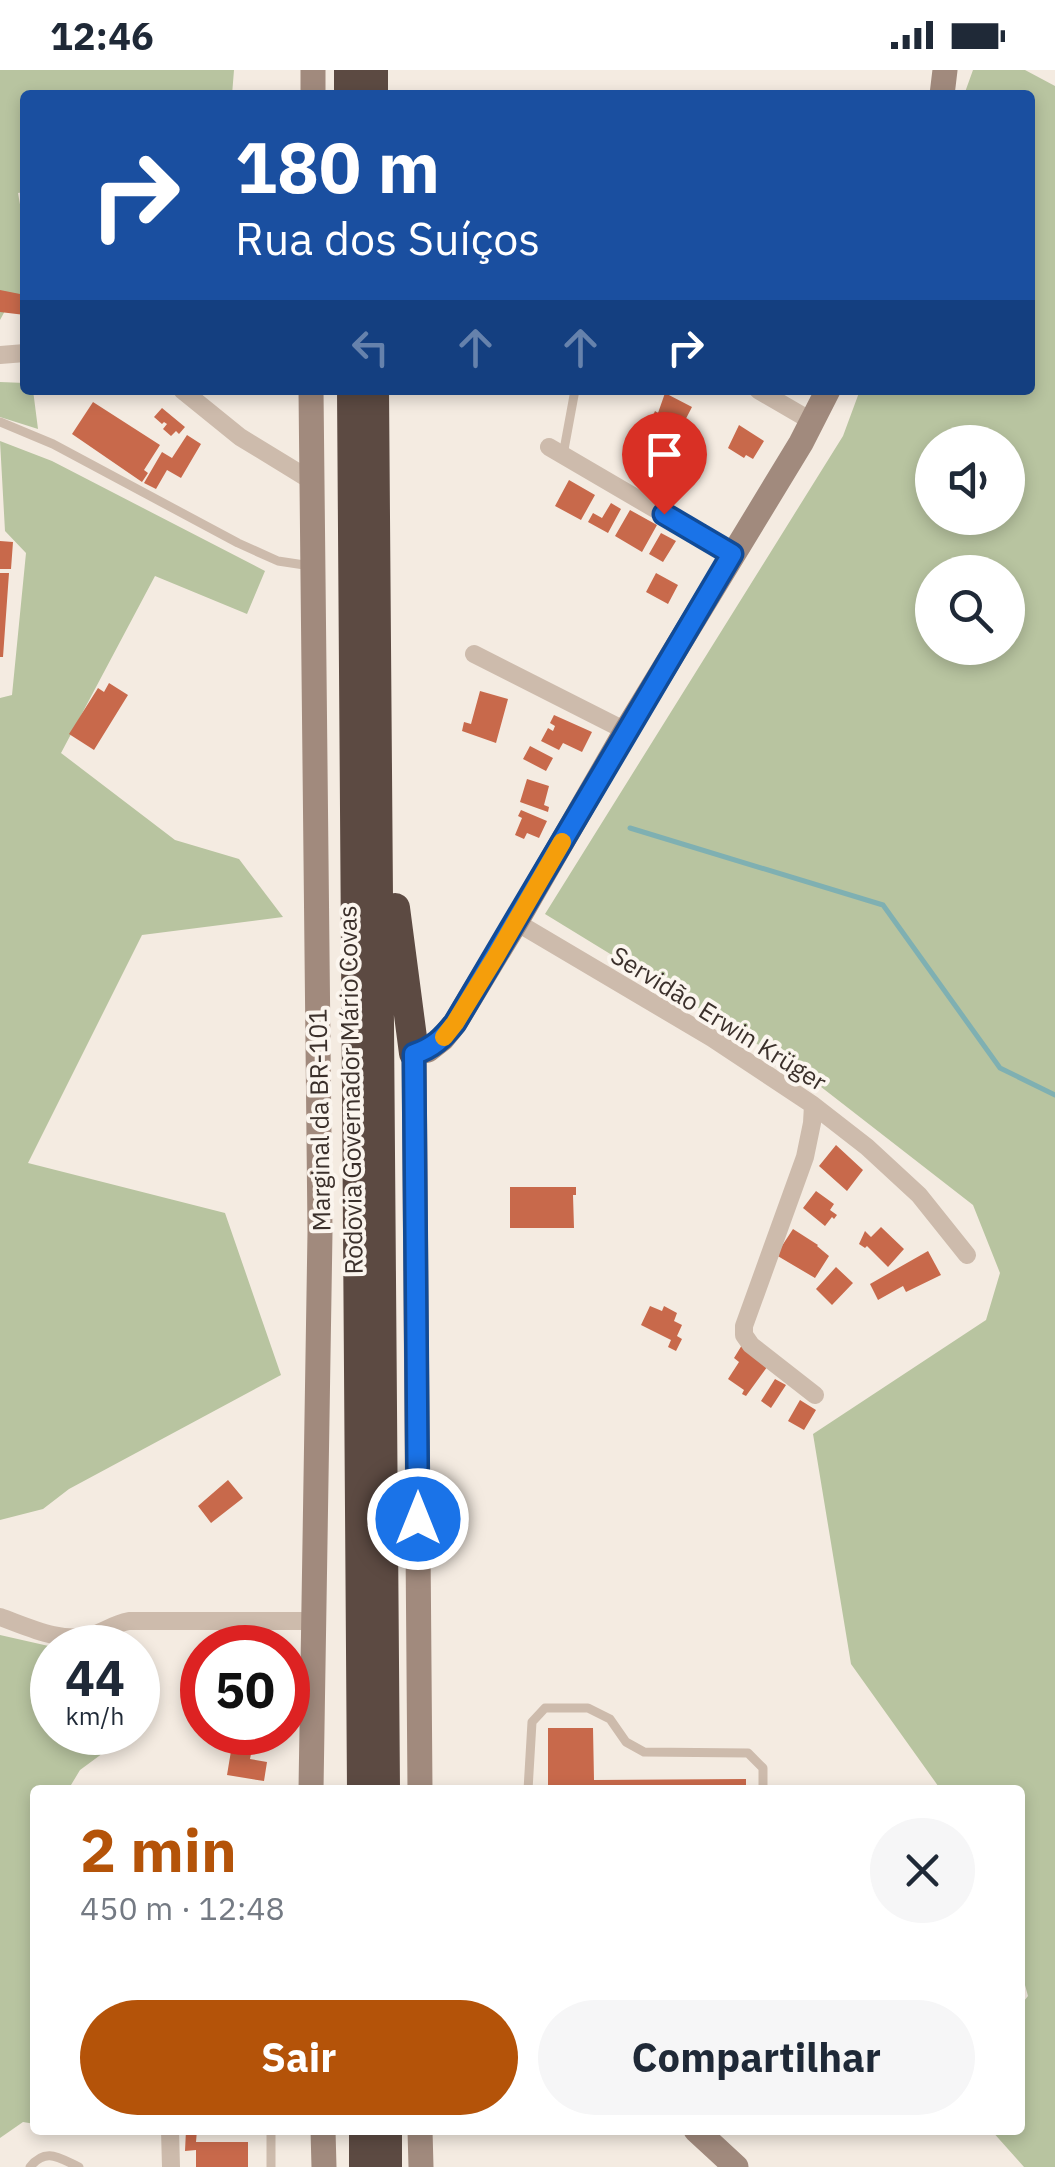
<!DOCTYPE html>
<html lang="pt">
<meta charset="utf-8">
<style>
:root{--surface:#fff;--page:#f6f6f7;--text:#1f2937;--muted:#747a83;--accent:#b45309}
body{margin:0;font-family:"IBM Plex Sans",sans-serif;background:var(--page);color:var(--text);height:100vh;display:flex;flex-direction:column;font-size:38px;white-space:nowrap}
*{box-sizing:border-box;margin:0}
p{font-size:32px;color:var(--muted)}
.icon{flex:none;width:55px;height:55px;fill:none;stroke:currentColor;stroke-width:2;stroke-linecap:round;stroke-linejoin:round}
.map{position:relative;flex:1;overflow:hidden}
.side{position:absolute;left:30px;top:1715px;width:995px;height:350px;display:flex;flex-direction:column;background:var(--surface);border-radius:10px;box-shadow:0 5px 15px #0003}
.side>*{flex:none}
.hud{position:absolute;left:20px;top:20px;width:1015px;height:305px;border-radius:10px;box-shadow:0 5px 15px #0003;background:#1a4fa0;color:#fff;overflow:hidden}
.buttons{position:absolute;left:915px;top:355px;display:grid;gap:20px}
.buttons a{display:grid;place-items:center;width:110px;height:110px;border-radius:50%;background:var(--surface);box-shadow:0 5px 15px #0003;font-size:50px}
.speed{position:absolute;left:30px;top:1555px;display:flex;gap:20px;font-size:50px;font-weight:700;text-align:center}
.speed>*{display:grid;place-content:center;width:130px;height:130px;border-radius:50%;background:var(--surface);box-shadow:0 5px 15px #0003;line-height:1}
.speed small{font-size:25px;font-weight:400}
.speed .limit{border:15px solid #d22;background:#fff;color:#111}
.pin{position:absolute;display:grid;place-items:center;width:85px;height:85px;color:#fff;margin:-102px -42px;border-radius:50% 50% 50% 0;rotate:-45deg;box-shadow:0 0 10px #0007}
.pin .icon{rotate:45deg}
.me{position:absolute;width:110px;margin:-55px;rotate:0deg;stroke-linejoin:round;filter:drop-shadow(0 0 8px #0008)}
.turn{display:flex;align-items:center;gap:35px;height:210px;padding:0 50px;font-size:45px}
.turn .icon{width:130px;height:130px;stroke-width:2.5}
.turn b{display:block;font-size:70px;line-height:85px}
.lanes{display:flex;align-items:center;height:95px;padding:0 50px;background:#0003;justify-content:center;gap:50px;direction:ltr}
.lanes .off{opacity:.35}
.round{display:grid;place-items:center;flex:none;width:105px;height:105px;border-radius:52px;background:var(--page)}
.head{display:flex;align-items:center;justify-content:space-between;height:170px;padding:0 50px}
h1{font-size:60px;font-weight:700;line-height:75px;color:var(--accent)}
.action{display:flex;gap:20px;margin-top:auto;padding:20px 50px}
.action a{flex:1;height:115px;border-radius:60px;background:var(--accent);color:#fff;font-size:40px;font-weight:700;line-height:115px;text-align:center}
.action a+a{background:var(--page);color:var(--text)}
.status{display:flex;justify-content:space-between;align-items:center;height:70px;padding:0 50px;background:var(--surface);direction:ltr}
.status svg{height:28px;fill:currentColor}
.map>svg:first-child{display:block}
.green{fill:#b8c4a0;fill-rule:evenodd}
.lines{fill:none;stroke-linecap:round;stroke-linejoin:round}
.stream{stroke:#7fb0b2;stroke-width:5}
.building{fill:#c8694b}
.lane{stroke:#cdbbac;stroke-width:9}
.street{stroke:#cdbbac;stroke-width:18}
.secondary{stroke:#a18a7d;stroke-width:25}
.highway{stroke:#5c4a42;stroke-width:30}
.route-casing{stroke:#114b97;stroke-width:25}
.route{stroke:#1a73e8;stroke-width:18}
.slow{stroke:#f59e0b;stroke-width:18}
.labels{text-anchor:middle;dominant-baseline:central;stroke-width:8;stroke-linejoin:round;paint-order:stroke}
.street-label{font-size:25px;fill:#3b302b;stroke:#fbf5ee}
</style>
<div class="status"><b>12:46</b><svg viewBox="0 0 49 12"><path d="M0 12V9h3v3zM5 12V6h3v6zM10 12V3h3v9zM15 12V0h3v12zM26 1h20v11H26zM47 4h2v5h-2z"/></svg></div>
<div class="map">
<svg width="1055" height="2097" viewBox="0 0 1055 2097">
<rect width="100%" height="100%" fill="#f4ebe1"/>
<path class="green" d="M0 0H234L232 25H25V122L18 123 25 163V238L6 239 0 250Z
M973 0H1025L1055 16V2097H1024L991 2060H1020V1936L1028 1926 1020 1897V1720H941L851 1594 813 1364 986 1250 1000 1203 973 1135 798 999 545 844 843 366 860 320H1030V25H964ZM932 372H1008V448H932ZM932 502H1008V578H932Z
M0 312 25 313V320H33L38 359 0 347Z
M0 371 52 391 265 501 247 544 155 506 61 683 175 770 239 789 283 847 142 865 28 1093 225 1143 281 1305 69 1419 43 1439 0 1450V628L12 625 26 483 5 461Z
M0 1565 53 1577 52 1662 115 1663 114 1675 80 1700 68 1720H35V2054L23 2052 0 2068Z"/>
<g class="lines">
<path class="stream" d="M630 758 883 835 1000 998 1055 1025"/>
</g>
<path class="building" d="M0 220 25 225V245L0 242Z
M665 323 692 337 678 364 651 350 655 341 658 343Z
M93 332 160 375 144 400 148 403 142 412 72 364Z
M162 338 185 357 179 364 176 361 171 366 163 359 167 354 164 352 162 354 154 347Z
M739 355 764 371 753 389 746 385 744 388 728 378Z
M187 365 201 374 181 408 167 400 156 419 144 413 162 382 172 388Z
M569 410 595 425 581 450 555 436Z
M611 433 621 439 608 463 588 452 593 443 602 448Z
M630 440 657 455 642 482 615 466Z
M661 463 676 471 663 492 649 484Z
M0 471 13 472 11 499H0Z
M0 503H9L3 587H0Z
M656 503 678 515 668 534 646 522Z
M109 613 128 625 94 680 69 664 98 618 104 622Z
M480 621 508 629 496 673 462 661 464 652 471 654Z
M554 645 592 662 582 682 563 673 559 680 541 671 548 658 553 661 555 656 550 653Z
M530 676 553 688 546 701 523 689Z
M527 709 549 716 544 735 549 737 548 742 520 732Z
M521 740 547 751 539 768 527 763 524 769 515 765 522 748 518 746Z
M836 1075 863 1100 847 1121 819 1096Z
M510 1117H576V1125H573L574 1158H510Z
M816 1121 834 1134 830 1140 837 1145 834 1149 832 1147 825 1156 803 1138Z
M881 1157 904 1179 888 1197 867 1176 865 1178 859 1174 865 1161 871 1167Z
M793 1159 818 1175 817 1176 829 1186 815 1208 776 1185Z
M928 1181 941 1205 906 1222 903 1216 878 1230 870 1214Z
M836 1197 853 1213 832 1235 816 1219Z
M650 1236 662 1241 664 1236 677 1243 674 1251 682 1255 677 1266 682 1269 676 1281 668 1277 671 1270 641 1255Z
M742 1275 770 1293 746 1326 742 1324 744 1320 728 1309 739 1292 734 1288Z
M775 1309 786 1315 771 1338 761 1331Z
M800 1330 816 1340 804 1360 788 1351Z
M228 1410 243 1428 211 1453 198 1436Z
M548 1658H593L594 1710 746 1709V1720H548Z
M232 1675 252 1679 250 1689 267 1692 264 1711 227 1705Z
M186 2060H197L196 2072H248V2097H196V2080L185 2081Z"/>
<g class="lines">
<path class="lane" d="M0 352 53 374 238 473 278 491 311 496
M563 385 575 320
M528 1720 532 1652 545 1638H588L610 1649 626 1672 644 1682 748 1683 763 1698V1720
M30 2097C46 2077 59 2088 79 2097
M271 2097V2060"/>
<path class="street" d="M0 285 25 283
M182 320 240 367 312 411
M758 320 813 352
M549 377 732 484
M474 584 626 661
M516 852 712 968 813 1035 867 1077 919 1125 967 1185
M813 1035 812 1053 805 1087 744 1256V1265L751 1275 815 1325
M0 1547C28 1557 62 1574 93 1565 106 1561 113 1554 129 1551H312
M170 2060 171 2097"/>
<path class="secondary" d="M313 25V0
M942 25 945 0
M311 320 320 1162 311 1720
M420 1720 414 983 428 980 442 969 455 953 516 852 626 661 801 373 828 320
M323 2060 324 2097
M420 2060 421 2097
M696 2060 736 2097"/>
<path class="highway" d="M349 0V25
M373 0V25
M352 320 362 1720
M374 320 385 1720
M395 838 414 983
M364 2060V2097
M387 2060V2097"/>
</g>
<g class="lines">
<defs>
<path id="route" d="M418 1449 414 984C433 978 443 968 455 953L732 484 664 444"/>
</defs>
<use href="#route" class="route-casing"/>
<use href="#route" class="route"/>
<path class="slow" d="M444 967 455 953 496 886 562 772"/>
</g>
<g class="labels">
<g class="street-label">
<text transform="translate(719 948) rotate(32)">Servidão Erwin Krüger</text>
<text transform="translate(350 1020) rotate(-91)">Rodovia Governador Mário Covas</text>
<text transform="translate(319 1050) rotate(-91)">Marginal da BR-101</text>
</g>
</g>
</svg>
<div class="buttons">
<a><svg class="icon" aria-label="sound" viewBox="0 0 24 24"><path d="M4 9h4l5-4v14l-5-4H4zM17 9q2 3 0 6"/></svg></a>
<a><svg class="icon" aria-label="search" viewBox="0 0 24 24"><circle cx="10" cy="10" r="6"/><path d="M15 15l6 6"/></svg></a>
</div>
<div class="speed"><div>44<small>km/h</small></div><div class="limit">50</div></div>
<div class="pin" style="left:664px;top:444px;background:#d93025"><svg class="icon" aria-label="arrive" viewBox="0 0 24 24"><path d="M6 21V4h12l-3 4 3 4H6"/></svg></div>
<svg class="me" style="left:418px;top:1449px" viewBox="-20 -20 40 40"><circle r="17" fill="#1a73e8" stroke="#fff" stroke-width="3"/><path d="M0-11L8 9 0 5-8 9z" fill="#fff"/></svg>
<div class="hud">
<div class="turn"><svg class="icon" aria-label="right" viewBox="0 0 24 24"><path d="M7 20v-9h11M14 6l5 5-5 5"/></svg><div><b>180 m</b>Rua dos Suíços</div></div>
<div class="lanes"><svg class="icon off" aria-label="left" viewBox="0 0 24 24"><path d="M17 20v-9H6M10 6l-5 5 5 5"/></svg><svg class="icon off" aria-label="ahead" viewBox="0 0 24 24"><path d="M12 20V5M6 11l6-6 6 6"/></svg><svg class="icon off" aria-label="ahead" viewBox="0 0 24 24"><path d="M12 20V5M6 11l6-6 6 6"/></svg><svg class="icon" aria-label="right" viewBox="0 0 24 24"><path d="M7 20v-9h11M14 6l5 5-5 5"/></svg></div>
</div>
<section class="side">
<div class="head"><div><h1>2 min</h1><p>450 m · 12:48</p></div><a class="round"><svg class="icon" aria-label="close" viewBox="0 0 24 24"><path d="M6 6l12 12M18 6L6 18"/></svg></a></div>
<div class="action"><a>Sair</a><a>Compartilhar</a></div>
</section>
</div>
